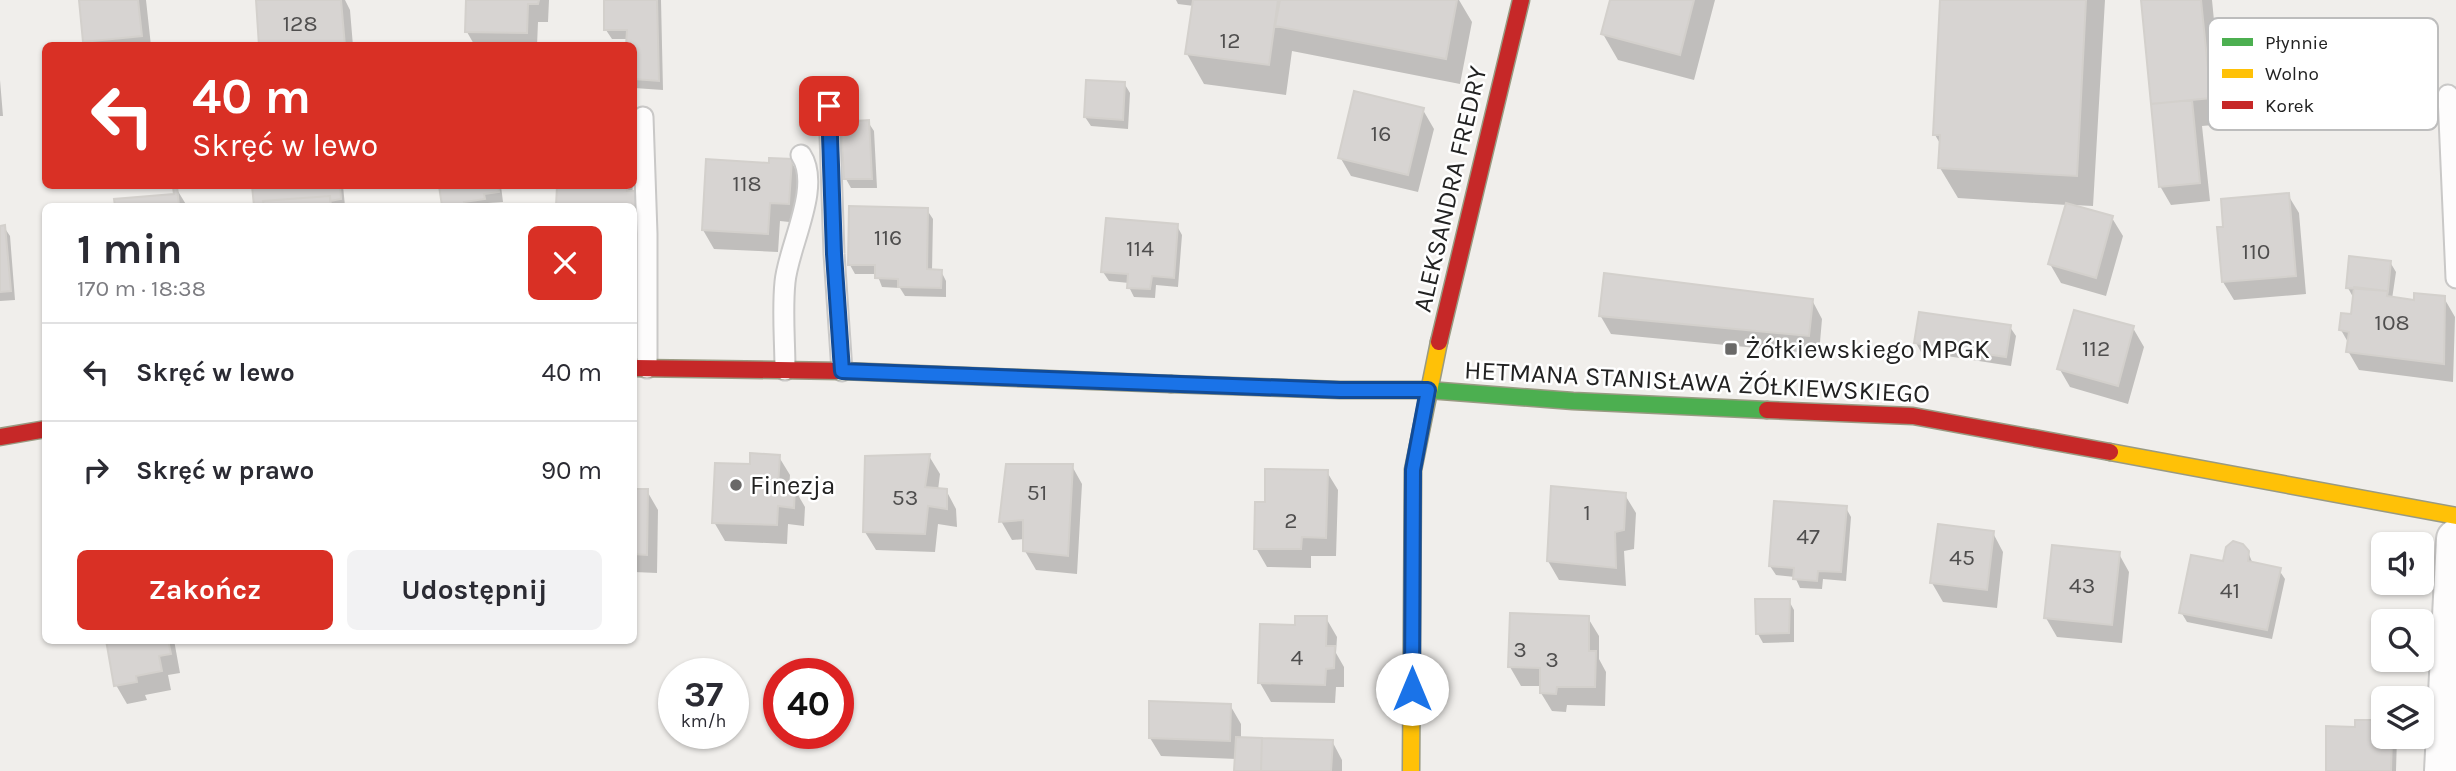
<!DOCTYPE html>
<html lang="pl">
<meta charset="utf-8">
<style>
:root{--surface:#fff;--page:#f2f2f3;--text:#2b2b33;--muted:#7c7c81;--line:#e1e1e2;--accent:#d93025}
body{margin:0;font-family:Karla,sans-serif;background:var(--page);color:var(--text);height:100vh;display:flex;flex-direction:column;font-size:26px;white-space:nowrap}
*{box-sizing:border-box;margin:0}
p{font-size:23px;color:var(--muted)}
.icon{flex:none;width:38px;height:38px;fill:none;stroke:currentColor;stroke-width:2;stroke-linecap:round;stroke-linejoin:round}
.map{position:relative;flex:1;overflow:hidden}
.sheet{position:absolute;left:42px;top:203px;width:595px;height:441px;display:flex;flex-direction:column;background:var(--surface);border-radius:10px;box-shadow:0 2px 5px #0004}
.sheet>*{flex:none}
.banner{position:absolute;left:42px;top:42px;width:595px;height:147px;border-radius:10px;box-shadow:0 2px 5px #0004;background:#d93025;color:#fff;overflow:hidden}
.buttons{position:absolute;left:2371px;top:532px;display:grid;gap:14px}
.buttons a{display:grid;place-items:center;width:63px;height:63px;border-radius:10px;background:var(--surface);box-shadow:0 2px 5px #0004;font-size:35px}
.speed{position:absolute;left:658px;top:658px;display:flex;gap:14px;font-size:35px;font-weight:700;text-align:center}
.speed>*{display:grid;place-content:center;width:91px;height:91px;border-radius:50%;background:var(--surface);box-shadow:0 2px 5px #0004;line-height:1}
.speed small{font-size:18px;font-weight:400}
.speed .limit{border:10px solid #d22;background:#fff;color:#111}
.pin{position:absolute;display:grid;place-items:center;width:60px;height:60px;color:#fff;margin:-30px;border-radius:14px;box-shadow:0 4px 10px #0006}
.me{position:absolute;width:77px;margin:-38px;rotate:0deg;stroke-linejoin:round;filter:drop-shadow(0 0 5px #0008)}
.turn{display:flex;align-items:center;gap:24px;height:147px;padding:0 35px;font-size:32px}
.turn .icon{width:91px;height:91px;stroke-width:2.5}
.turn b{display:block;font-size:49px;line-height:60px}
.round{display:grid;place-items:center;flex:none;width:74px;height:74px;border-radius:10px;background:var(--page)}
.headline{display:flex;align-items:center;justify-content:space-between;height:119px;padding:0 35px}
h1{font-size:42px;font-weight:700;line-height:52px}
.cta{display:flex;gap:14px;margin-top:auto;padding:14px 35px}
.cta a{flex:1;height:80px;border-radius:10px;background:var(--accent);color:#fff;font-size:28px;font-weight:700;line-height:80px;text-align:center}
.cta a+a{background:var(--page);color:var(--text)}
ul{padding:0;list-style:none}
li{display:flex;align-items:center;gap:21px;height:98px;padding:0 35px;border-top:2px solid var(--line)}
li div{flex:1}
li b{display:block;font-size:26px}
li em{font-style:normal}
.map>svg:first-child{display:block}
.shadow{fill:#0003}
.building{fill:#d7d4d2;stroke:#d3d0cc;stroke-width:2}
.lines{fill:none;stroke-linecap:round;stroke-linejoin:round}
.lane-casing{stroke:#c9c8c7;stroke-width:23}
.street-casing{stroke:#c9c8c7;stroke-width:42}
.fast-casing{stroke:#999a82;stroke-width:19}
.slow-casing{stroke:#999a82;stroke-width:19}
.jam-casing{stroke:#999a82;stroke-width:19}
.lane{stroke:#fdfcfc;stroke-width:19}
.street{stroke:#fdfcfc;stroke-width:38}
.fast{stroke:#4caf50;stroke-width:16}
.slow{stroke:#ffc107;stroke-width:16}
.jam{stroke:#c62828;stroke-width:16}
.route-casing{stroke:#114b97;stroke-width:18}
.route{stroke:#1a73e8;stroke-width:12}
.poi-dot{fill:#6a6968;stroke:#fff;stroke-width:2.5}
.labels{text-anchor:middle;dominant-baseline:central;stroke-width:5;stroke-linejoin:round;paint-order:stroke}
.number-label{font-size:23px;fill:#4f4e4e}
.street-label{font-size:26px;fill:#222;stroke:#fff}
.poi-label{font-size:26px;fill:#222;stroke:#fff;text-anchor:start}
.key{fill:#fff;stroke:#bdbdbd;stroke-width:2}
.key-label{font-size:19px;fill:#222}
</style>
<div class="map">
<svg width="2456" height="771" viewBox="0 0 2456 771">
<rect width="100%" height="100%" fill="#f0eeeb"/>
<path class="shadow" d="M80 0H146L151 46H87Z
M258 0H345L350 10 353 46H261Z
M468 0H549L548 22H538L537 46H475L467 32Z
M606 0H661L663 90 634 88V46L629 39H612L606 30Z
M1176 0H1459L1472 22 1460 84 1292 51 1286 95 1204 84 1187 54 1194 6 1178 4Z
M1612 0H1715L1694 80 1618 60 1603 34Z
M1941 0H2105L2093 206 2073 205 2112 218 2123 236 2106 296 2061 283 2050 264 2067 205 1958 198 1940 168 1941 145 1935 135Z
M2143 0H2212L2224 124 2202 126 2210 201 2171 205 2160 186Z
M0 80 3 116H0Z
M1124 83 1130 93 1128 129 1091 126 1085 117Z
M1423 110 1434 129 1418 192 1351 176 1340 157Z
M868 122 874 131 877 188H851L846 179Z
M791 161 801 179 799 223 780 221 778 252 714 249 703 230 771 165Z
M254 186H343L345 206H256Z
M441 186H501L503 202 488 203 489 206H444Z
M559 186H633L632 193 641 202 640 219 634 218V206H558Z
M176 188 187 206H117L116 201 176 195Z
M2288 195 2299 213 2306 294 2234 300 2223 282Z
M927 210 933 219 932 271H941L946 281V297L905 296 900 288 882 287 877 274H855L850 265Z
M1177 226 1182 235 1178 287 1156 285 1155 298 1134 297 1129 287V283L1109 281 1103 272Z
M0 227H4L10 236 15 300 0 301Z
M2390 262 2396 272 2392 299 2415 302 2444 298 2455 317 2453 382 2359 370 2348 351 2349 344 2341 330 2353 315V297L2348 288Z
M1812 300 1822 319 1819 354 1611 334 1600 315Z
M2010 327 2016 336 2011 366 1921 352 1916 343Z
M2133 328 2144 347 2128 404 2070 387 2059 368Z
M929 456 940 474 938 490H946L956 509 957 527 938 524 935 552 876 550 865 532Z
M779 457 790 475 789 488H794L805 507 804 526 788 524 787 544 725 541 714 522 751 465Z
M1072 466 1082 484 1077 574 1036 570 1025 551V539L1012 540 1001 521Z
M1327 472 1338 490 1336 556H1311V568L1267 567 1256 548 1267 503Z
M634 491H647L658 510 657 573 634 572Z
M1625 495 1636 513 1634 549 1624 551 1626 586 1559 580 1548 561Z
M1846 508 1851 517 1846 581 1823 579 1822 589 1800 588 1795 577 1776 575 1770 566Z
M1993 533 2003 552 1997 608 1943 602 1932 583Z
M2248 552 2253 564 2279 570 2285 579 2272 639 2187 622 2181 612 2224 563Z
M2119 554 2129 572 2122 643 2057 637 2046 618Z
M1789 601 1794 610V642L1763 643 1758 634Z
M1326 618 1337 637 1336 653 1344 667V687H1336L1335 703 1271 702 1260 683 1297 627Z
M1588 618 1599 636V659L1606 672 1605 706 1567 705 1566 712 1552 711 1541 693V686H1521L1510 667Z
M108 640H174L180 673 168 675 171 690 145 695 147 700 127 704 116 685Z
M1230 705 1241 724V739L1332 741 1342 760V771H1236L1237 759 1161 756 1150 738Z
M2384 737H2397L2396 771H2327Z"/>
<path class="building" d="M79 0H138L142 36 83 42Z
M256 0H341L345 46H259Z
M466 0H539L538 4H528L527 33 465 32Z
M604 0H657L659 81 634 79V46H626L627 30H604Z
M1193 0H1278L1269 65 1185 54Z
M1280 0H1457L1446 59 1275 26Z
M1610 0H1694L1680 55 1601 34Z
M1940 0H2086L2077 176 1938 168 1940 135H1933Z
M2141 0H2201L2211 98 2151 104Z
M1086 80 1125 82 1123 120 1084 117Z
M1354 91 1424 108 1408 175 1338 158Z
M2192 100 2200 183 2159 187 2151 104Z
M869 120 872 179H844L841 122Z
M769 158 792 159 789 204 770 203 768 234 702 230 706 159 769 163Z
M177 186 179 206H115L114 199 174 194 173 187Z
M252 186H340L341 199 330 201V196L263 201 264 206H254Z
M439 186H498L499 192 484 194 485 199 464 202 465 206H442Z
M557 186H628L627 191H637L635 210 634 206H556Z
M2289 193 2296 276 2222 282 2217 227H2223L2221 199Z
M330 196 331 206H264L263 201Z
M2066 203 2113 216 2096 278 2048 264Z
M849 206 928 208 927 269 942 270 941 288 898 287V279L875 278V265H848Z
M1106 218 1178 224 1174 278 1152 276 1150 289 1127 288 1128 274 1101 272Z
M5 225 11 291 0 292V226Z
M2349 256 2391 261 2388 291 2346 288Z
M1604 273 1813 299 1809 336 1599 316Z
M2354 287 2388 291 2387 296 2414 300V293L2445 296 2444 364 2346 352 2349 332 2339 330 2341 313 2351 314Z
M2074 310 2134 326 2118 386 2057 369Z
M1919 312 2011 325 2006 357 1914 343Z
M750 453 780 455 778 486 795 487 794 508 778 506 777 525 712 523 715 463 750 464Z
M930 454 925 487 947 489V509L928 506 925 534 863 532 865 456Z
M1006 464H1073L1068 556 1023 551V520L999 522Z
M1265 469 1328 470 1326 538 1302 537 1301 549H1254L1255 502H1265Z
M1551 486 1626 493 1624 530 1615 532 1616 568 1547 561Z
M634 489H648L647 555 634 554Z
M1774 501 1847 506 1841 572 1818 571 1817 581 1793 579 1794 568 1769 566Z
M1938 524 1994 531 1987 590 1930 583Z
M2233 541 2243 544 2249 551 2248 561 2281 568 2267 630 2179 613 2191 555 2223 561 2226 547Z
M2052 545 2120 552 2112 625 2044 618Z
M1755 599H1790L1789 633 1756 634Z
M1510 613 1589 616V651H1596L1595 687H1557L1556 694 1540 693V668L1508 667Z
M1295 616H1327L1326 646H1335L1334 668 1326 669 1325 685 1258 683 1260 624 1295 625Z
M106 640H168L171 654 159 656 162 671 136 676 137 682 114 686Z
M1149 701 1231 704 1230 741 1149 738Z
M2355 720H2384V737H2392L2391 771H2326V726L2355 727Z
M1236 737 1262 738 1261 771H1234Z
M1262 738 1333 740 1331 771H1261Z"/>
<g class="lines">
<defs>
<path id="lane" d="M2448 95 2456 278
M829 106 834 254 842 371
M643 117 647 234V368
M785 370C785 341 782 311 785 282 788 247 822 187 801 155"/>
<path id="street" d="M2444 771 2456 539"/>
<path id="fast" d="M1171 384 1340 390H1428L1573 401 1767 410"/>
<path id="slow" d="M2110 452 2456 516
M1411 771 1413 470 1439 342"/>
<path id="jam" d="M1439 342 1521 0
M634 368 842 371 1171 384
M1767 410 1913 416 2110 452
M0 437 46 429"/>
</defs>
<use href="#lane" class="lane-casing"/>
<use href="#street" class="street-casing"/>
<use href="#fast" class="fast-casing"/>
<use href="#slow" class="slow-casing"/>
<use href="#jam" class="jam-casing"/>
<use href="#lane" class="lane"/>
<use href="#street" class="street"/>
<use href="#fast" class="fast"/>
<use href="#slow" class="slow"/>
<use href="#jam" class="jam"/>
</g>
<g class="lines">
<defs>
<path id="route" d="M829 106 834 254 842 371 1340 390H1428L1413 470 1412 689"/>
</defs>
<use href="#route" class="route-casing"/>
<use href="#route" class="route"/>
</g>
<g class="poi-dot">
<rect x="1724" y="342" width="14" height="14" rx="3.5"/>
<circle cx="736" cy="485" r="7"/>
</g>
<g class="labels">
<g class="number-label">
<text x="300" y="23">128</text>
<text x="1230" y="40">12</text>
<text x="1381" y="133">16</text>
<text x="747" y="183">118</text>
<text x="888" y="237">116</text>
<text x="1140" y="248">114</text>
<text x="2256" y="251">110</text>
<text x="2392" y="322">108</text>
<text x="2096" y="348">112</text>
<text x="1037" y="492">51</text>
<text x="905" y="497">53</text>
<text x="1587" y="512">1</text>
<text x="1291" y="520">2</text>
<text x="1808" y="536">47</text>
<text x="1962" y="557">45</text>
<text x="2082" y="585">43</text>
<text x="2230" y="590">41</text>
<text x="1520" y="649">3</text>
<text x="1297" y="657">4</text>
<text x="1552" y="659">3</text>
</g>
<g class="street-label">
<text transform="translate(1450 189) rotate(-77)">ALEKSANDRA FREDRY</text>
<text transform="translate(1697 382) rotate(3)">HETMANA STANISŁAWA ŻÓŁKIEWSKIEGO</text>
</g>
<g class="poi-label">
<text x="1745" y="349">Żółkiewskiego MPGK</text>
<text x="750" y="485">Finezja</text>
</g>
</g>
<rect x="2208" y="18" width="230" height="112" rx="10" class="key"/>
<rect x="2222" y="38" width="31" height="8" fill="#4caf50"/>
<rect x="2222" y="69" width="31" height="9" fill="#ffc107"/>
<rect x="2222" y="101" width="31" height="8" fill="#c62828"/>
<g class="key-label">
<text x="2265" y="49">Płynnie</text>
<text x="2265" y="80">Wolno</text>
<text x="2265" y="112">Korek</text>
</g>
</svg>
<div class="buttons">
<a><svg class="icon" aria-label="sound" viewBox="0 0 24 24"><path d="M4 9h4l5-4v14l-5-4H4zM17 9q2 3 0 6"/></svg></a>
<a><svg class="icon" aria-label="search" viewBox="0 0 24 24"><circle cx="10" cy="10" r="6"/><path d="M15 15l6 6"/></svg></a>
<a><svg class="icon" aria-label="layers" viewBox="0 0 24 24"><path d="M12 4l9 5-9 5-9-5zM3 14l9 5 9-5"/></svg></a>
</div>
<div class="speed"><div>37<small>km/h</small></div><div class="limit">40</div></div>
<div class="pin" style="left:829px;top:106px;background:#d93025"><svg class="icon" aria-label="arrive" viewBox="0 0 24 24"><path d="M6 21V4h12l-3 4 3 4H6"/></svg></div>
<svg class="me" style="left:1412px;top:689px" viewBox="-20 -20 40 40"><circle r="19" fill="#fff"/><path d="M0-13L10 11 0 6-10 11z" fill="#1a73e8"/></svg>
<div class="banner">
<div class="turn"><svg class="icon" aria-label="left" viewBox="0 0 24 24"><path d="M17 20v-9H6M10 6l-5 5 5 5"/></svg><div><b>40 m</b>Skręć w lewo</div></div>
</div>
<section class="sheet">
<div class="headline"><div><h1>1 min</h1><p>170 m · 18:38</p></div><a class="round" style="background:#d93025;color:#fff"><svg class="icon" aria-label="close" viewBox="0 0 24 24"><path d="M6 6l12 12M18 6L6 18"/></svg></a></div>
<ul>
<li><svg class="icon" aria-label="left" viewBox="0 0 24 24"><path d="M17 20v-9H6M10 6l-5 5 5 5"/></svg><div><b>Skręć w lewo</b></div><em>40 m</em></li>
<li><svg class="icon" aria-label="right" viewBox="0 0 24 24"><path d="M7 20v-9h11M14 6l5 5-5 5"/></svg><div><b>Skręć w prawo</b></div><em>90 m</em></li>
</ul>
<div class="cta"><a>Zakończ</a><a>Udostępnij</a></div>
</section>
</div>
